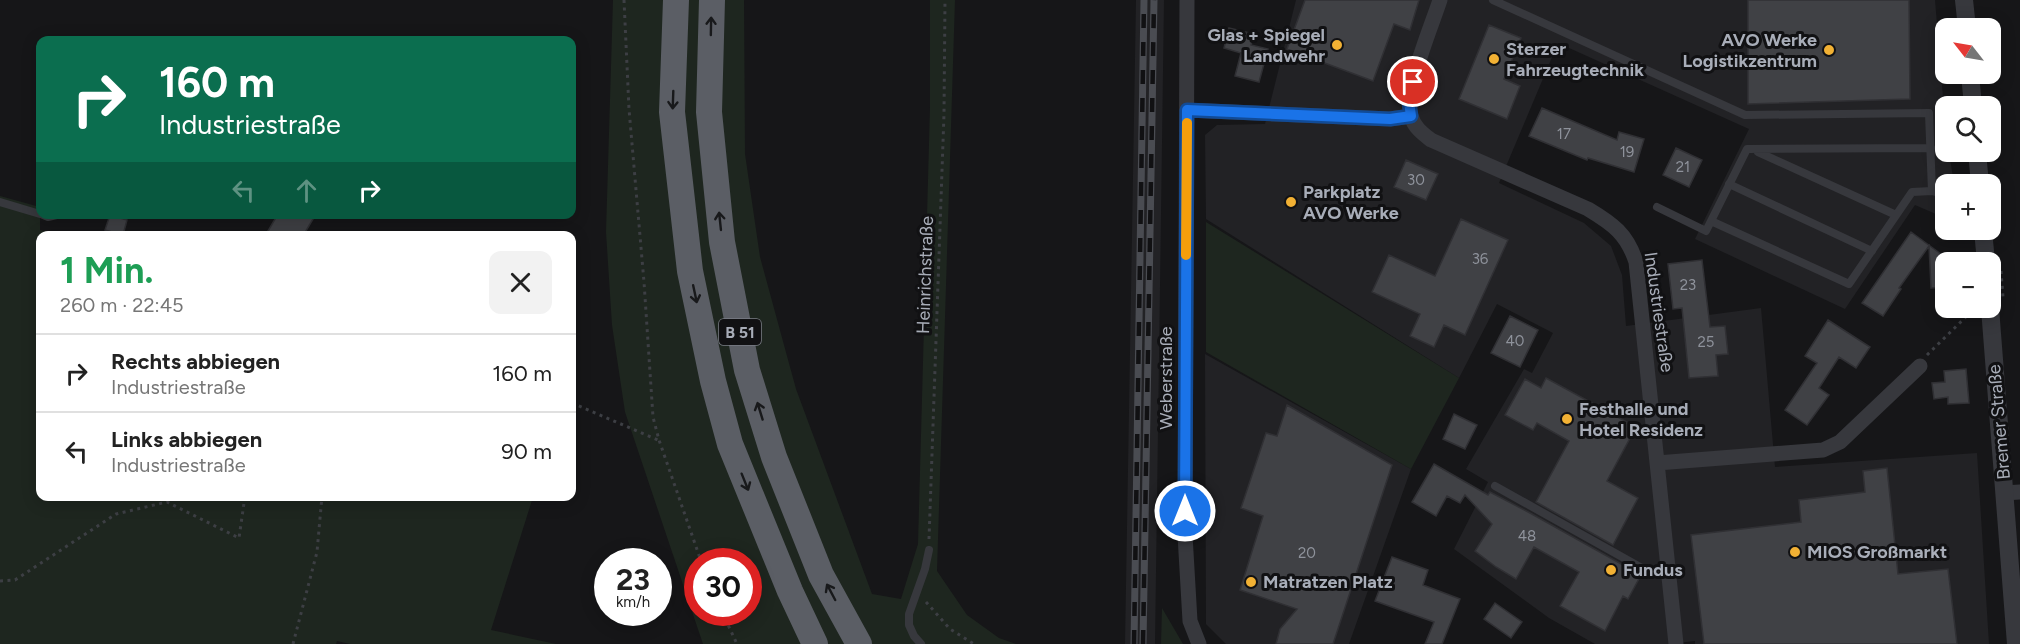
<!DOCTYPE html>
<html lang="de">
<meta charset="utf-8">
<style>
:root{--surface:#fff;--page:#f2f2f2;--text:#222;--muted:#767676;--line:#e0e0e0}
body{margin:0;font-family:Figtree,sans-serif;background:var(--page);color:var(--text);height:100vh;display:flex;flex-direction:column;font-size:22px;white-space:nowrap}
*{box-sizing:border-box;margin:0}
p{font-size:20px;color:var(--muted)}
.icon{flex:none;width:33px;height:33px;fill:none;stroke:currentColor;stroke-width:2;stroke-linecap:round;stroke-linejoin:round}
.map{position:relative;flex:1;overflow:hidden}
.drawer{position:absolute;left:36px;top:231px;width:540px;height:270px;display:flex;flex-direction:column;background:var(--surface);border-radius:12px;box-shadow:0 3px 15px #0003}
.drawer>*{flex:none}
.banner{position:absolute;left:36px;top:36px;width:540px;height:183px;border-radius:12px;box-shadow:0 3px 15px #0003;background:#0b6e4f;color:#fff;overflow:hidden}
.needle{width:39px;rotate:301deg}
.controls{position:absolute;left:1935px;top:18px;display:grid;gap:12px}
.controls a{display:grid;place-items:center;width:66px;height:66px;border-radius:12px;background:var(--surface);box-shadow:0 3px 15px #0003;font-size:30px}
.speed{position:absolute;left:594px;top:548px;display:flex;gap:12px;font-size:30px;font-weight:700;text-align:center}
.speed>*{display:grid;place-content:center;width:78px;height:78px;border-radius:50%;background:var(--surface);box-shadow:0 3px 15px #0003;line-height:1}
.speed small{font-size:15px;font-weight:400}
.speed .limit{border:9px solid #d22;background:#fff;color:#111}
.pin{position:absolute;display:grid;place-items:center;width:51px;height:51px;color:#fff;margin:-26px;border:3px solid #fff;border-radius:50%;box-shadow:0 2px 6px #0007}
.me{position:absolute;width:66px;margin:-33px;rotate:0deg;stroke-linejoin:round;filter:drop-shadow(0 0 4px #0008)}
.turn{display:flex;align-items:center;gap:21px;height:126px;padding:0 24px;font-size:27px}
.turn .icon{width:78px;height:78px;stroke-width:2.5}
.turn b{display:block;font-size:42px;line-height:51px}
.lanes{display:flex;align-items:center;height:57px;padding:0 24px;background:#0003;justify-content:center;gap:30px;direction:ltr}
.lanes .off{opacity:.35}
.round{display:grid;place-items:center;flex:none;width:63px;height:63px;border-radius:12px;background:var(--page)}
.head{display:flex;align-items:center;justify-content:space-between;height:102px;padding:0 24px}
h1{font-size:36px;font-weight:700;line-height:45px;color:#1e9e55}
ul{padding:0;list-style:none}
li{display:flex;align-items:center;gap:18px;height:78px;padding:0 24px;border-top:2px solid var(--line)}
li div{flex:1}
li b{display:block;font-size:22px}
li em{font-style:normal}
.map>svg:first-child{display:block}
.built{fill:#222225}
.green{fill:#1e261f;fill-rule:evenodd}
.building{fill:#404145;stroke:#303034;stroke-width:1.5}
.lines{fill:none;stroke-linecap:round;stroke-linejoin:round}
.path{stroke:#3d3f44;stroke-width:3;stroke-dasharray:3 4.5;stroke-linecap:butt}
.service{stroke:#37383d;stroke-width:8}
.minor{stroke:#37383d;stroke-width:15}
.tertiary{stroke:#37383d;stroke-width:18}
.trunk{stroke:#5b5e65;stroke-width:26}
.rail-casing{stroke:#4a4c52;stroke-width:7}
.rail{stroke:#111113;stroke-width:4.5;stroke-dasharray:14;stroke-linecap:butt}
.oneway{stroke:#18191b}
.route-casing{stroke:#114b97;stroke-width:15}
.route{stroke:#1a73e8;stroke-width:10}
.slow{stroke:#f59e0b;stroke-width:10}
.poi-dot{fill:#f2b134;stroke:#111113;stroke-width:2}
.labels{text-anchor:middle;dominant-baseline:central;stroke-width:6;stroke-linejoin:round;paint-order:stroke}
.number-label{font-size:15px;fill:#8e929b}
.shield{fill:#111113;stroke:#7b7e86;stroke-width:1.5}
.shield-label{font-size:16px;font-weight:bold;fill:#a8adb8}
.poi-label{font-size:18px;font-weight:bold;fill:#a8adb8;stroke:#111113;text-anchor:start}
.street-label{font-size:18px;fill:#a8adb8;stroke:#111113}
</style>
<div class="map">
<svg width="2020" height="644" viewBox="0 0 2020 644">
<rect width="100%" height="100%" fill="#161618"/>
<path class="built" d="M1136 0H1164L1155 644H1125Z
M1296 0H1935L1945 122 1946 152H1949L1954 184H1946L1945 218 1915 205 1845 309 1695 239 1749 129 1558 43 1499 183 1584 223 1611 246 1622 275 1626 326 1761 308 1775 467 1977 453 1989 644H1695V641L1669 644H1595L1549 618 1454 549 1488 482 1466 469 1524 369 1532 373 1553 333 1497 304 1459 378 1206 219 1205 135 1217 125 1265 124Z
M1205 354 1411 469 1349 644H1226L1206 624Z"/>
<path class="green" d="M613 0H744L745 154 760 257 796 389 872 594 901 599 918 544 930 107V0H955L937 571 967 615 999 638 1016 644H703L625 412 612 325 606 232ZM698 561H748V612H698Z
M0 196 40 207V230L63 235 40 236V496L533 497 491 630 556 644H350L337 641 336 644H0Z
M1206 222 1459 378 1411 469 1206 352Z
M1162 608 1183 644H1161Z"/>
<path class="building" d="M1305 0H1419L1410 30 1394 24 1373 81 1287 49Z
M1748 0H1909L1910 99 1748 104Z
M1489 25 1521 38 1504 79 1520 86 1507 119 1459 99Z
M1229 28 1254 34 1251 45 1268 49 1259 82 1235 76 1241 53 1224 48Z
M1542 108 1617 140 1619 132 1644 139 1634 172 1588 158 1587 160 1529 136Z
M1676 148 1702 160 1689 187 1663 175Z
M1406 160 1438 174 1426 200 1394 187Z
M278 214H316L303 236H265Z
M110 215 127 220 123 235 105 230Z
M1461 219 1508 240 1465 335 1444 325 1434 347 1410 336 1420 314 1372 292 1389 255 1435 276Z
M1911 232 1941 254 1946 253V287L1931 288 1929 246 1899 288 1901 289 1883 316 1862 303Z
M1702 260 1710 327 1725 326 1728 354 1716 355 1718 376 1689 378 1682 308 1673 309 1668 264Z
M1510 316 1538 330 1520 367 1491 353Z
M1828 320 1870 347 1856 368 1839 357 1819 388 1829 395 1807 425 1785 410 1817 363 1805 356Z
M1966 369 1969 403 1948 404V397L1934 399 1932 383 1945 382 1944 371Z
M1546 378 1636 427 1607 481 1638 498 1613 545 1536 502 1569 441 1537 423 1533 430 1505 415 1525 379 1541 388Z
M1287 405 1392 465 1333 644H1276L1280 629 1297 609 1240 590 1263 516 1241 508 1266 433 1277 436Z
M1454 414 1477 425 1465 449 1443 439Z
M1434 464 1488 495 1490 492 1530 513 1641 575 1628 599 1623 596 1605 631 1560 606 1579 572 1534 547 1516 579 1496 567 1475 551 1492 524 1465 495 1460 503 1447 496 1436 516 1412 502Z
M1887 468 1898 574 1948 569 1957 644H1704L1691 535 1801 522 1799 500 1865 492 1863 471Z
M1392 557 1428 570 1423 585 1460 599 1442 644H1425L1434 622 1375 601Z
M1495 603 1522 622 1511 638 1484 619Z"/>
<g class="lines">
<path class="path" d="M624 0 629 109 644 282 653 417 659 440 701 561
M1994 193 1996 220
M2001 271 2003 297
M1927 355 1972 311
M572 403 658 440
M929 539 944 114 945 0
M0 581 15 580 116 514 167 502 239 538 245 496
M926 602 950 629 974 644
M722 612 737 644
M293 644 317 552 322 496"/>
<path class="service" d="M1493 0 1745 115 1929 113 1932 191 1946 195
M1758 152 1896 215
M1729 184 1872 251
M0 202 40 214
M1657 207 1706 231 1747 149 1931 148
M41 214 48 217 61 214
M1711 221 1849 284 1912 192 1932 191
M1495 486 1649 572 1668 571
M921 644 914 636 909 625V614L925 569 929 550"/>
<path class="minor" d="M1187 0 1185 535 1190 621 1199 644
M1440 0C1432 25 1403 93 1411 116 1414 127 1422 133 1431 140L1588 209C1613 224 1627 234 1636 262L1676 644
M1187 110 1390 119 1411 116
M1657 463 1823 450 1840 442 1920 366
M2004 493 2020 492"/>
<path class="tertiary" d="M1964 0 1967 28
M1970 74 1973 106
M1977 152 1980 184
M1983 230 1986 262
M1990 308 2016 644"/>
<path class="trunk" d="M676 0 672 112 690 271 713 381 730 444 790 591 815 644
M712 0 709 112 722 242 747 370 774 457 821 575 859 644"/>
<defs>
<path id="rail" d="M1134 644 1144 0
M1143 644 1154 0"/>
</defs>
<use href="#rail" class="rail-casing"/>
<use href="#rail" class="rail"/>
</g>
<defs><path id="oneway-shaft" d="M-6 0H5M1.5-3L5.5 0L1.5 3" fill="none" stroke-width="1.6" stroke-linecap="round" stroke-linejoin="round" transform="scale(1.5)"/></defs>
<g class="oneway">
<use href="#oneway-shaft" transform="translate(711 26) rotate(-89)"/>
<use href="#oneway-shaft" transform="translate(673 100) rotate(92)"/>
<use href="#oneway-shaft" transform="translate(720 221) rotate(-96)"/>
<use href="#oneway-shaft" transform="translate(695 294) rotate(78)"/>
<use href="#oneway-shaft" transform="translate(760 411) rotate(-107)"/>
<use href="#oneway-shaft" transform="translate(745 482) rotate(68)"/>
<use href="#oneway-shaft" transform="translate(831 592) rotate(-118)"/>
</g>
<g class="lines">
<defs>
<path id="route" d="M1185 511 1187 110 1390 119 1411 116 1409 102 1413 82"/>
</defs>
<use href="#route" class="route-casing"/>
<use href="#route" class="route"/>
<path class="slow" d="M1186 255 1187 123"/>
</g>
<g class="poi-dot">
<circle cx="1337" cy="45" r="6"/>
<circle cx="1829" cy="50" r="6"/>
<circle cx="1494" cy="59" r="6"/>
<circle cx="1291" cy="202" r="6"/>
<circle cx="1567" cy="419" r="6"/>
<circle cx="1795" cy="552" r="6"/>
<circle cx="1611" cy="570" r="6"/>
<circle cx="1251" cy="582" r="6"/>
</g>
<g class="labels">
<g class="number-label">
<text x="1564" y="134">17</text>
<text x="1627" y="152">19</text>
<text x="1683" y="167">21</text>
<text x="1416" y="180">30</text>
<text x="1480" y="259">36</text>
<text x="1688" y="285">23</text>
<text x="1515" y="341">40</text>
<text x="1706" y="342">25</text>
<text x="1527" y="536">48</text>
<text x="1307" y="553">20</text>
</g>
<rect class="shield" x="719" y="319" width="42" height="26" rx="4.5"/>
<g class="shield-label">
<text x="740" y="332">B 51</text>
</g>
<g class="poi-label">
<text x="1325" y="35" text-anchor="end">Glas + Spiegel<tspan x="1325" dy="21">Landwehr</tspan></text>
<text x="1817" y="40" text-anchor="end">AVO Werke<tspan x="1817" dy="21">Logistikzentrum</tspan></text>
<text x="1506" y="49">Sterzer<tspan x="1506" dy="21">Fahrzeugtechnik</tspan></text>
<text x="1303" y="192">Parkplatz<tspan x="1303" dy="21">AVO Werke</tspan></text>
<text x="1579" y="409">Festhalle und<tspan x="1579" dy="21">Hotel Residenz</tspan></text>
<text x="1807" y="552">MIOS Großmarkt</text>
<text x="1623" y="570">Fundus</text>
<text x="1263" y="582">Matratzen Platz</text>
</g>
<g class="street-label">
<text transform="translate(925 275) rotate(-88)">Heinrichstraße</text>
<text transform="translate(1659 312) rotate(82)">Industriestraße</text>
<text transform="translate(1166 378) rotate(-90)">Weberstraße</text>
<text transform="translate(1999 422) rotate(-95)">Bremer Straße</text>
</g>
</g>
</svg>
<div class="controls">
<a><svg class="needle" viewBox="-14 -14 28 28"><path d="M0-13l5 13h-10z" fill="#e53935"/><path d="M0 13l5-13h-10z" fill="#767676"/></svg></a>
<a><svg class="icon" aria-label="search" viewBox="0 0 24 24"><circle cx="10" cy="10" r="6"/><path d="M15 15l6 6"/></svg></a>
<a>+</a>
<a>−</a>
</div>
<div class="speed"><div>23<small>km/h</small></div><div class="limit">30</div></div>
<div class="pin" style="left:1413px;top:82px;background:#d93025"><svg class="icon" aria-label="arrive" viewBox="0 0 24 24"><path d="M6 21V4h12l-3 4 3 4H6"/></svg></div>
<svg class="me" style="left:1185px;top:511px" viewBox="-20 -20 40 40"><circle r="17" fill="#1a73e8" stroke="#fff" stroke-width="3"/><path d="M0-11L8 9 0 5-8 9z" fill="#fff"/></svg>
<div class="banner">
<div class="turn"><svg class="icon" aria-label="right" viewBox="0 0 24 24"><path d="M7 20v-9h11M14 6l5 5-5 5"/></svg><div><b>160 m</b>Industriestraße</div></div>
<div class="lanes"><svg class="icon off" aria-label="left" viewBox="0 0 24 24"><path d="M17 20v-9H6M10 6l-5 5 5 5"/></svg><svg class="icon off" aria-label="ahead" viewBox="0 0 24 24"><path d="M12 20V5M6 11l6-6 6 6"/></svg><svg class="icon" aria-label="right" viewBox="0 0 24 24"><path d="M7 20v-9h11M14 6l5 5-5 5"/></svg></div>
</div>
<section class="drawer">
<div class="head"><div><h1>1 Min.</h1><p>260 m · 22:45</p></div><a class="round"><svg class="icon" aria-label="close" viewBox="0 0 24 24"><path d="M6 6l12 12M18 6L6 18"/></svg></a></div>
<ul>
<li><svg class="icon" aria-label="right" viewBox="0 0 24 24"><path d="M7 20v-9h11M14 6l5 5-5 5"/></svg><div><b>Rechts abbiegen</b><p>Industriestraße</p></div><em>160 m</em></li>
<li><svg class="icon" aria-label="left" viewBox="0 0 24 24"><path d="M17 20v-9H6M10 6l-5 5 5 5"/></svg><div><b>Links abbiegen</b><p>Industriestraße</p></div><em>90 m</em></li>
</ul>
</section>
</div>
